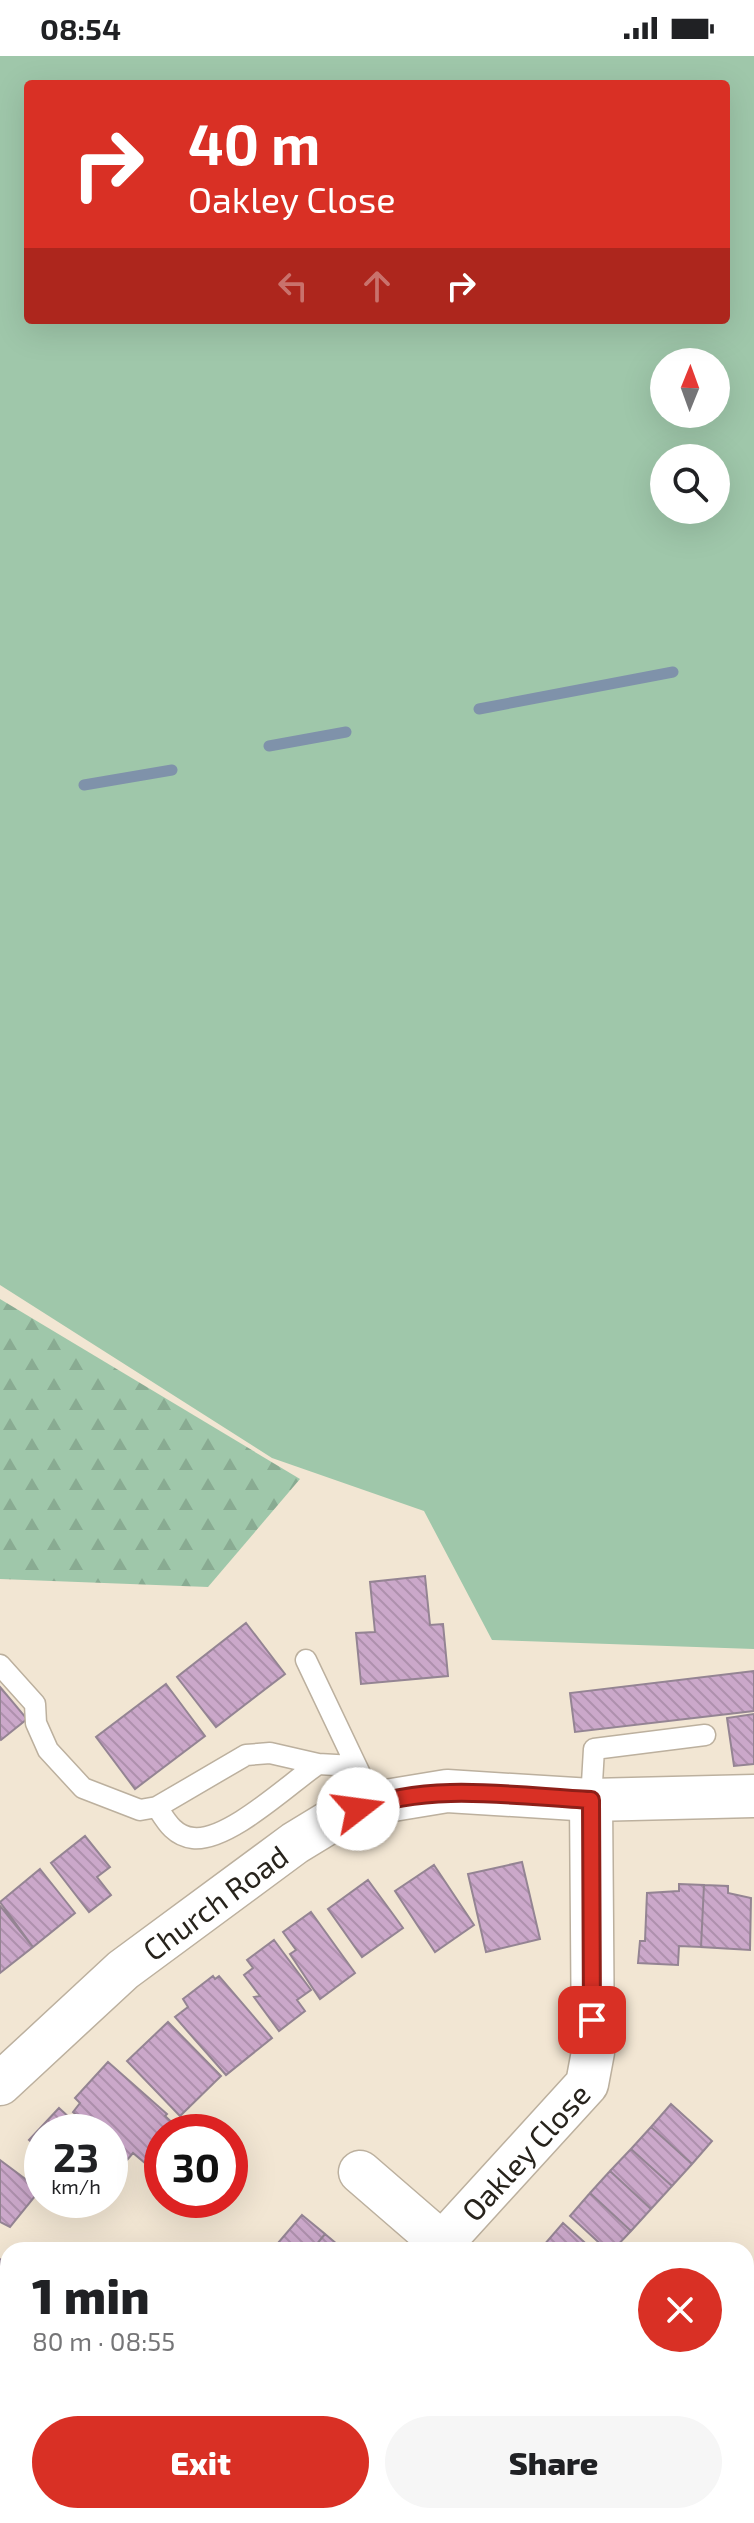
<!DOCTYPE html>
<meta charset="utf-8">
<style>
:root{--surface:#fff;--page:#f6f6f6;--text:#202124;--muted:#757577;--accent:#d93025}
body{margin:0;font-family:"Exo 2",sans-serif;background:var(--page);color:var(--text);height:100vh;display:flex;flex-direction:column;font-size:30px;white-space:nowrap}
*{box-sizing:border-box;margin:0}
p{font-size:26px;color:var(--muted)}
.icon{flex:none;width:44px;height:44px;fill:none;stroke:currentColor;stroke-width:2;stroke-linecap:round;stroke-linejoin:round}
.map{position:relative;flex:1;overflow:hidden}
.sheet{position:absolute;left:0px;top:2186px;width:754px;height:282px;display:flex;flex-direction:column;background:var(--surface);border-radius:24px 24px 0 0;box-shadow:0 8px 32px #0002}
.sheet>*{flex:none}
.guide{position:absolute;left:24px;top:24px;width:706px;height:244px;border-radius:8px;box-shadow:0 8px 32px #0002;background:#d93025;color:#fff;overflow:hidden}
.needle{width:52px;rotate:1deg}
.tools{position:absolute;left:650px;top:292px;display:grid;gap:16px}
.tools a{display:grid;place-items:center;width:80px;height:80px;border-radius:50%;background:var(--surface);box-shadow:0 8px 32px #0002;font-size:40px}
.speed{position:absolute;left:24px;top:2058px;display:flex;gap:16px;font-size:40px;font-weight:700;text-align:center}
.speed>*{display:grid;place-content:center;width:104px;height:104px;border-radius:50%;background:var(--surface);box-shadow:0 8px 32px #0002;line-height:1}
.speed small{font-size:20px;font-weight:400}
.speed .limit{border:12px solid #d22;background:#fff;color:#111}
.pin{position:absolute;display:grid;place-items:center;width:68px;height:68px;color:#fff;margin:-34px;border-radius:16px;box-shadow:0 4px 12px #0006}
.me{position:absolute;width:88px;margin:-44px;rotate:75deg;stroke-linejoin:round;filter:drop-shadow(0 0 6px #0008)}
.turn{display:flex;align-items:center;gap:28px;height:168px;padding:0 32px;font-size:36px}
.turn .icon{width:104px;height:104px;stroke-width:2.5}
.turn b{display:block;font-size:56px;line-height:68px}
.lanes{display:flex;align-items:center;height:76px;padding:0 32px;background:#0003;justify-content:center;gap:40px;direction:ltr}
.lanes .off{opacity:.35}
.round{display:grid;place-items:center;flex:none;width:84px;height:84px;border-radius:42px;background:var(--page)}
.summary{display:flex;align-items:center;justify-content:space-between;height:136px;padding:0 32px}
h1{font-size:48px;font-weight:800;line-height:60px}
.button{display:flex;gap:16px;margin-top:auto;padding:16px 32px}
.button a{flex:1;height:92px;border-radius:48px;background:var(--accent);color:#fff;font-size:32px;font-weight:800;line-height:92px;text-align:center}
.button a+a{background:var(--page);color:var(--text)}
.status{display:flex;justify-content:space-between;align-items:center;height:56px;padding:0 40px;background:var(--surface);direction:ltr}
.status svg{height:22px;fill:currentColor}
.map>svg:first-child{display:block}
.green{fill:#9fc7aa;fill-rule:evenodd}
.forest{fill:url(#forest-firs)}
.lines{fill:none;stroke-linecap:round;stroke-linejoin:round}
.stream{stroke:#7f92aa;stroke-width:11}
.building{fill:url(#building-back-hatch);stroke:#948493;stroke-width:2}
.lane-casing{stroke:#bcb09e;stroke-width:23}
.street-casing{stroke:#bcb09e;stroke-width:45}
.lane{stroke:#fff;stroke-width:20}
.street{stroke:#fff;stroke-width:42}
.route-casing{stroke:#8d1f18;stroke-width:20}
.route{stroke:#d93025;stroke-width:14}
.labels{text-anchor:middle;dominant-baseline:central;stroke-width:6;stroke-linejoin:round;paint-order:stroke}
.street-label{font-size:30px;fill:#27231c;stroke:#fef3e4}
</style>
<div class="status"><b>08:54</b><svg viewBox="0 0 49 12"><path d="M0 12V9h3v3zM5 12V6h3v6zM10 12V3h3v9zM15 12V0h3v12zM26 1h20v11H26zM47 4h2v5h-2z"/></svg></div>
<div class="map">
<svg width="754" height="2467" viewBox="0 0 754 2467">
<defs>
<pattern id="forest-firs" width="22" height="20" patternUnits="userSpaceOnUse" patternTransform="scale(2)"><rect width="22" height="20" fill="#9fc7aa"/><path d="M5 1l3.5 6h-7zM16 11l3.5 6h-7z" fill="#89ab92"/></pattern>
<pattern id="building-back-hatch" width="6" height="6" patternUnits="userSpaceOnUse" patternTransform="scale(2)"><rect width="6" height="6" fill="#cba8ca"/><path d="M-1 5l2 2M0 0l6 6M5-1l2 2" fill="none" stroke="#ae90ad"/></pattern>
</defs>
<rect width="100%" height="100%" fill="#f2e6d3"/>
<path class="green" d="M0 0H754V1593L492 1584 424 1455 272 1402 0 1229ZM28 28H726V264H28ZM664 306H716V358H664ZM664 402H716V454H664Z"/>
<path class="forest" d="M0 1243 300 1423 208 1531 0 1523Z"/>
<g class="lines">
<path class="stream" d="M479 653 673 616
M269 690 346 676
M84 729 172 714"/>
</g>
<path class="building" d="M425 1520 430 1569 443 1568 448 1620 361 1628 356 1577 375 1576 370 1526Z
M246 1567 285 1618 216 1671 177 1621Z
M754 1615V1655L575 1676 570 1637Z
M166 1628 205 1680 135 1733 96 1681Z
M0 1631 27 1663 1 1684 0 1683Z
M754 1658V1708L734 1710 727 1662Z
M85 1780 110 1811 97 1821 111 1839 89 1856 51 1807Z
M522 1806 540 1883 486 1896 468 1818Z
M434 1809 474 1869 435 1896 395 1835Z
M40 1813 75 1857 33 1891 0 1846Z
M368 1824 403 1872 362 1901 328 1853Z
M679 1828 704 1829 701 1891 679 1890 678 1909 638 1907 640 1885H645L647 1837 679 1835Z
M704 1829 728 1830V1837L751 1842 750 1894 701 1891Z
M0 1850 33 1891 0 1917Z
M311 1856 355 1917 320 1943 290 1898 296 1894 283 1876Z
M274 1884 311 1934 297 1944 305 1955 279 1975 254 1941 260 1940 244 1919 253 1912 247 1904Z
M213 1920 215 1923 219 1920 272 1982 226 2019 175 1961 188 1951 183 1943Z
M168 1966 221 2020 180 2060 127 2005Z
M108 2006 167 2058 165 2060 177 2071 173 2076H162V2088L145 2107 133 2097 127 2104 110 2089V2076H96L73 2056 80 2047 75 2042Z
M671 2048 712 2085 692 2108 651 2071Z
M59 2052 85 2076H42V2095L29 2084Z
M651 2071 692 2108 672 2130 631 2093Z
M631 2093 672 2130 651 2153 610 2115Z
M0 2104 40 2134 10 2171 0 2166Z
M610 2115 651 2153 631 2175 590 2137Z
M590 2137 631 2175 613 2194H607L570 2160Z
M302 2159 325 2178 312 2194H272Z
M563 2167 593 2194H548L543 2190Z
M325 2178 344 2194H312Z
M0 2203 8 2208V2221L0 2233Z"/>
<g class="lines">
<defs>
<path id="lane" d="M306 1604 374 1747
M0 1609 35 1648 36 1667 48 1694 83 1732 140 1754 157 1751 246 1699 270 1697 318 1708 354 1710
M591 1744 594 1693 705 1679
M157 1751C166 1765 174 1780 193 1782 228 1786 289 1728 318 1708
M0 2293 8 2299
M205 2460 214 2467"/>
<g id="street">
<path id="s1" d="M0 2028 123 1914 295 1787 341 1759 374 1747 447 1735 591 1744 754 1740"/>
<path id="s2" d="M360 2116 442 2187 587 2028 593 1996 591 1744"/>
</g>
</defs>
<use href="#lane" class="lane-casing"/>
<use href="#street" class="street-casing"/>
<use href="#lane" class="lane"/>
<use href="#street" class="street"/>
</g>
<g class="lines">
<defs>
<path id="route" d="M358 1753C433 1726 513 1740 591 1744L592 1964"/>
</defs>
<use href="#route" class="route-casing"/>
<use href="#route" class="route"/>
</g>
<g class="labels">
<g class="street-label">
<text stroke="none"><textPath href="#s1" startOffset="282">Church Road</textPath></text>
<text stroke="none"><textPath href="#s2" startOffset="232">Oakley Close</textPath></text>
</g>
</g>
</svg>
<div class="tools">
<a><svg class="needle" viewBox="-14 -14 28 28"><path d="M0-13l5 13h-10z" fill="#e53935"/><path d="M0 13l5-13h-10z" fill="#757577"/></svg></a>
<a><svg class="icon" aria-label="search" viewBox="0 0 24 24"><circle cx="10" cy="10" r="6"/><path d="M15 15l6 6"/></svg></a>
</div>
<div class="speed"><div>23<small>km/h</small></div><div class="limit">30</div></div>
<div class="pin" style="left:592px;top:1964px;background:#d93025"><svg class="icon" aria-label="arrive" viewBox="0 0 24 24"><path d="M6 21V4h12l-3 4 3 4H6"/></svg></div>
<svg class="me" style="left:358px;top:1753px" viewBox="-20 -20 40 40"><circle r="19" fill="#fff"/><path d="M0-13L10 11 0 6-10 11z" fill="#d93025"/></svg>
<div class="guide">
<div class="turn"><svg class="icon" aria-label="right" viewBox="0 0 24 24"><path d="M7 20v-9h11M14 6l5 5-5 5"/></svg><div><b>40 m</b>Oakley Close</div></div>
<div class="lanes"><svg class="icon off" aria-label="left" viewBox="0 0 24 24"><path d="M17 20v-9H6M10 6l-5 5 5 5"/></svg><svg class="icon off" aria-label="ahead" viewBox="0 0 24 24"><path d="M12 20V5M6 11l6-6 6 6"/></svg><svg class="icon" aria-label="right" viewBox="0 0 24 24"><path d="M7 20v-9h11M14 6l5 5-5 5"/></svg></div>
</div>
<section class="sheet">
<div class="summary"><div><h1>1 min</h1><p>80 m · 08:55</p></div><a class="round" style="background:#d93025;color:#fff"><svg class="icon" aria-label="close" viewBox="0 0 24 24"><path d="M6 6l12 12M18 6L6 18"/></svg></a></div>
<div class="button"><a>Exit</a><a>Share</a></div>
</section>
</div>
